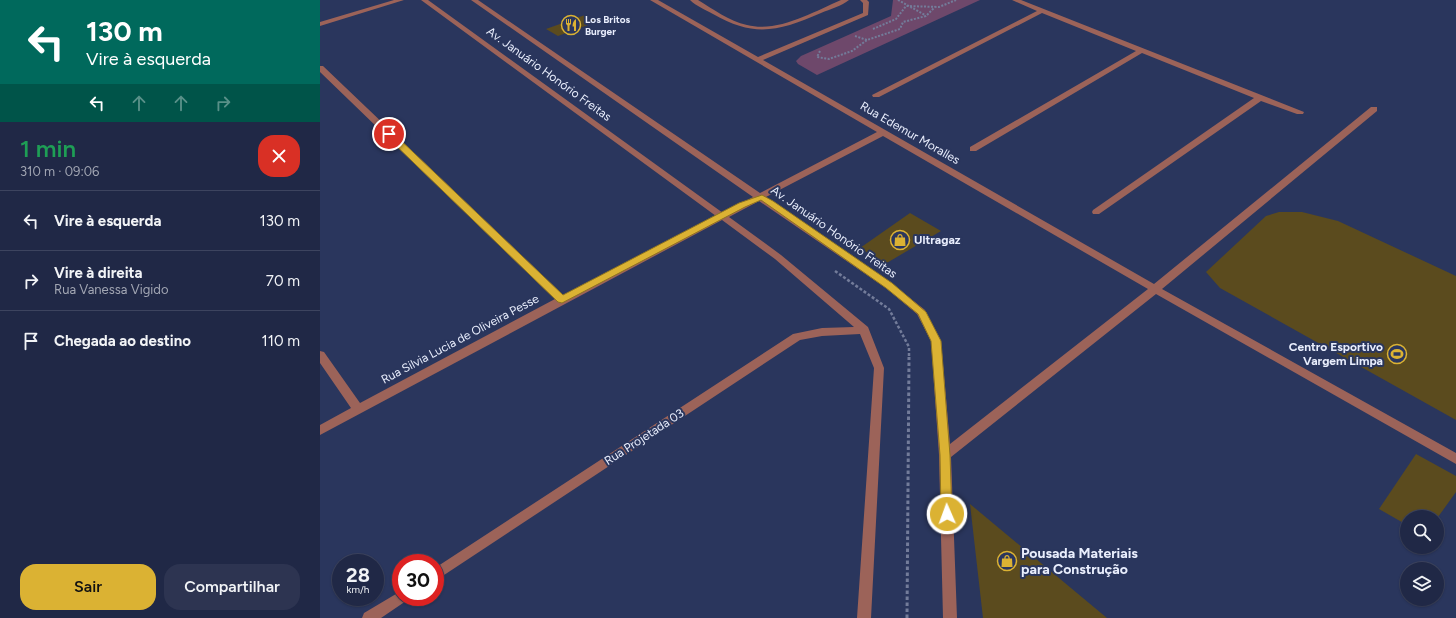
<!DOCTYPE html>
<html lang="pt">
<meta charset="utf-8">
<style>
:root{--surface:#202846;--page:#2d3451;--text:#f1f3f6;--muted:#a2a6b3;--line:#3d445f;--accent:#dbb233}
body{margin:0;font-family:Figtree,sans-serif;background:var(--page);color:var(--text);height:100vh;display:flex;flex-direction:column;font-size:15px;white-space:nowrap}
*{box-sizing:border-box;margin:0}
p{font-size:13px;color:var(--muted)}
.icon{flex:none;width:22px;height:22px;fill:none;stroke:currentColor;stroke-width:2;stroke-linecap:round;stroke-linejoin:round}
.map{position:relative;flex:1;overflow:hidden}
.sheet{display:flex;flex-direction:column;background:var(--surface);width:320px}
.sheet>*{flex:none}
.hud{background:#00695c;color:#fff;overflow:hidden}
.fabs{position:absolute;left:1080px;top:510px;display:grid;gap:8px}
.fabs a{display:grid;place-items:center;width:44px;height:44px;border-radius:50%;background:var(--surface);box-shadow:0 1px 3px #0004,0 0 0 1px var(--line);font-size:20px}
.speed{position:absolute;left:12px;top:554px;display:flex;gap:8px;font-size:20px;font-weight:700;text-align:center}
.speed>*{display:grid;place-content:center;width:52px;height:52px;border-radius:50%;background:var(--surface);box-shadow:0 1px 3px #0004,0 0 0 1px var(--line);line-height:1}
.speed small{font-size:10px;font-weight:400}
.speed .limit{border:6px solid #d22;background:#fff;color:#111}
.pin{position:absolute;display:grid;place-items:center;width:34px;height:34px;color:#fff;margin:-17px;border:2px solid #fff;border-radius:50%;box-shadow:0 1px 4px #0007}
.me{position:absolute;width:44px;margin:-22px;rotate:358deg;stroke-linejoin:round;filter:drop-shadow(0 0 3px #0008)}
.turn{display:flex;align-items:center;gap:14px;height:84px;padding:0 20px;font-size:18px}
.turn .icon{width:52px;height:52px;stroke-width:2.5}
.turn b{display:block;font-size:28px;line-height:34px}
.lanes{display:flex;align-items:center;height:38px;padding:0 20px;background:#0003;justify-content:center;gap:20px;direction:ltr}
.lanes .off{opacity:.35}
.round{display:grid;place-items:center;flex:none;width:42px;height:42px;border-radius:16px;background:var(--page)}
.head{display:flex;align-items:center;justify-content:space-between;height:68px;padding:0 20px}
h1{font-size:24px;font-weight:600;line-height:30px;color:#1e9e55}
.action{display:flex;gap:8px;margin-top:auto;padding:8px 20px}
.action a{flex:1;height:46px;border-radius:16px;background:var(--accent);color:#111;font-size:16px;font-weight:600;line-height:46px;text-align:center}
.action a+a{background:var(--page);color:var(--text)}
ul{padding:0;list-style:none}
li{display:flex;align-items:center;gap:12px;height:60px;padding:0 20px;border-top:1px solid var(--line)}
li div{flex:1}
li b{display:block;font-size:15px}
li em{font-style:normal}
main{display:flex;flex:1;min-height:0}
.map>svg:first-child{display:block}
.green{fill:#6e486b}
.building{fill:#5b4b1e}
.lines{fill:none;stroke-linecap:round;stroke-linejoin:round}
.path-far2{stroke:#737c9a;stroke-width:2;stroke-dasharray:2 1.5;stroke-linecap:butt}
.path-far1{stroke:#737c9a;stroke-width:2.5;stroke-dasharray:3 2;stroke-linecap:butt}
.path{stroke:#737c9a;stroke-width:3;stroke-dasharray:3.5 2.5;stroke-linecap:butt}
.minor{fill:#9c6359;fill-rule:evenodd}
.route{fill:#dbb233;stroke:#8e7421}
.labels{text-anchor:middle;dominant-baseline:central;stroke-width:4;stroke-linejoin:round;paint-order:stroke}
.far-poi-label{font-size:10px;font-weight:bold;fill:#e9eefd;stroke:#2a365d;text-anchor:start}
.street-label{font-size:12px;fill:#e9eefd;stroke:#2a365d}
.poi-label{font-size:12px;font-weight:bold;fill:#e9eefd;stroke:#2a365d;text-anchor:start}
.near-poi-label{font-size:14px;font-weight:bold;fill:#e9eefd;stroke:#2a365d;text-anchor:start}
</style>
<main>
<section class="sheet">
<div class="hud">
<div class="turn"><svg class="icon" aria-label="left" viewBox="0 0 24 24"><path d="M17 20v-9H6M10 6l-5 5 5 5"/></svg><div><b>130 m</b>Vire à esquerda</div></div>
<div class="lanes"><svg class="icon" aria-label="left" viewBox="0 0 24 24"><path d="M17 20v-9H6M10 6l-5 5 5 5"/></svg><svg class="icon off" aria-label="ahead" viewBox="0 0 24 24"><path d="M12 20V5M6 11l6-6 6 6"/></svg><svg class="icon off" aria-label="ahead" viewBox="0 0 24 24"><path d="M12 20V5M6 11l6-6 6 6"/></svg><svg class="icon off" aria-label="right" viewBox="0 0 24 24"><path d="M7 20v-9h11M14 6l5 5-5 5"/></svg></div>
</div>
<div class="head"><div><h1>1 min</h1><p>310 m · 09:06</p></div><a class="round" style="background:#d93025;color:#fff"><svg class="icon" aria-label="close" viewBox="0 0 24 24"><path d="M6 6l12 12M18 6L6 18"/></svg></a></div>
<ul>
<li><svg class="icon" aria-label="left" viewBox="0 0 24 24"><path d="M17 20v-9H6M10 6l-5 5 5 5"/></svg><div><b>Vire à esquerda</b></div><em>130 m</em></li>
<li><svg class="icon" aria-label="right" viewBox="0 0 24 24"><path d="M7 20v-9h11M14 6l5 5-5 5"/></svg><div><b>Vire à direita</b><p>Rua Vanessa Vigido</p></div><em>70 m</em></li>
<li><svg class="icon" aria-label="arrive" viewBox="0 0 24 24"><path d="M6 21V4h12l-3 4 3 4H6"/></svg><div><b>Chegada ao destino</b></div><em>110 m</em></li>
</ul>
<div class="action"><a>Sair</a><a>Compartilhar</a></div>
</section>
<div class="map">
<svg width="1136" height="618" viewBox="0 0 1136 618">
<rect width="100%" height="100%" fill="#2a365d"/>
<path class="green" d="M573 0H660L497 75 478 64 476 61 481 56 571 16Z"/>
<path class="building" d="M265 15 276 22 238 36 226 29Z
M959 212H982L1018 221 1136 276V420L900 288 886 272 946 216Z
M590 213 621 231 565 264 540 248Z
M1096 454 1136 476V492L1118 517H1087V525L1059 509Z
M650 504 787 618H663Z"/>
<g class="lines">
<path class="path-far2" d="M578 0 605 15
M553 29 576 19 586 6 619 7 636 0
M535 36 547 40
M500 51 497 57 509 59 532 51 547 40 580 29 583 22 606 16 615 7"/>
<path class="path-far1" d="M515 271 569 309 589 347V358"/>
<path class="path" d="M587 618 589 357"/>
<path class="minor" d="M74 0H84L0 26V22Z
M101 0H108L403 213 433 197 151 0H158L440 193 557 132 330 0H338L438 57 543 13V3L540 0H547L549 2 548 15 443 60 834 284 1051 107H1057V111L842 289 1136 453V464L836 294 631 457 637 618H623L619 455 611 341 597 314 566 288 439 201 409 217 461 255 548 327 564 368 551 618H537L554 368 540 334 502 336 480 340 115 581V568L473 334 502 328 534 327 455 259 402 220 0 435V425L31 408 0 363V351L4 352 40 403 235 299 0 72V66H3L243 295 396 216ZM563 136 828 289 630 444 621 341 605 310 572 284 446 197Z
M370 0H378C393 9 409 21 427 25 458 33 493 12 521 0H529C522 6 510 9 501 13 459 31 435 38 393 14 386 10 376 6 370 0Z
M692 0H701L984 112 983 114H977L941 101 779 214H773L772 212 773 210 934 98 822 53 656 151H650V147L816 51 722 13 559 97H553L552 95 717 11Z
M81 591V597H88L86 601 61 618H42L44 613Z"/>
</g>
<path class="route" d="M66 132H72L243 295 419 203 442 195 453 201 572 283 606 312 621 341 630 455 632 514 631 518 627 519 623 518 621 514 620 455 611 341 598 314 566 288 441 200 425 207 242 303 238 302 66 136Z"/>
<defs>
<symbol id="restaurant-ring" viewBox="-11 -11 22 22"><circle r="9.5" fill="#2a365d" stroke="#dbb233" stroke-width="1.5"/><path d="M-5-6h1v4h1v-4h1v4h1v-4h1v5L-1.5 .5V6h-2V.5L-5-1ZM5-6V6H3V1.5H1.5Q1.5-4 5-6Z" fill="#dbb233"/></symbol>
<symbol id="shop-ring" viewBox="-11 -11 22 22"><circle r="9.5" fill="#2a365d" stroke="#dbb233" stroke-width="1.5"/><path d="M-5-2.5h2.3a2.7 3.5 0 0 1 5.4 0H5L5.5 6h-11ZM-1.5-2.5h3a1.5 2.3 0 0 0-3 0Z" fill="#dbb233"/></symbol>
<symbol id="stadium-ring" viewBox="-11 -11 22 22"><circle r="9.5" fill="#2a365d" stroke="#dbb233" stroke-width="1.5"/><path d="M0-5a6.5 5 0 1 0 0 10a6.5 5 0 1 0 0-10ZM-3.5-1.8h7v3.6h-7Z" fill="#dbb233"/></symbol>
</defs>
<g fill-rule="evenodd">
<use href="#restaurant-ring" x="240" y="14" width="22" height="22"/>
<use href="#shop-ring" x="569" y="229" width="22" height="22"/>
<use href="#stadium-ring" x="1066" y="343" width="22" height="22"/>
<use href="#shop-ring" x="676" y="550" width="22" height="22"/>
</g>
<g class="labels">
<g class="far-poi-label">
<text x="265" y="19">Los Britos<tspan x="265" dy="12">Burger</tspan></text>
</g>
<g class="street-label">
<text transform="translate(229 74) rotate(36)">Av. Januário Honório Freitas</text>
<text transform="translate(590 133) rotate(30)">Rua Edemur Moralles</text>
<text transform="translate(514 232) rotate(35)">Av. Januário Honório Freitas</text>
<text transform="translate(140 339) rotate(-28)">Rua Silvia Lucia de Oliveira Pesse</text>
<text transform="translate(324 437) rotate(-33)">Rua Projetada 03</text>
</g>
<g class="poi-label">
<text x="594" y="240">Ultragaz</text>
<text x="1063" y="347" text-anchor="end">Centro Esportivo<tspan x="1063" dy="14">Vargem Limpa</tspan></text>
</g>
<g class="near-poi-label">
<text x="701" y="553">Pousada Materiais<tspan x="701" dy="16">para Construção</tspan></text>
</g>
</g>
</svg>
<div class="fabs">
<a><svg class="icon" aria-label="search" viewBox="0 0 24 24"><circle cx="10" cy="10" r="6"/><path d="M15 15l6 6"/></svg></a>
<a><svg class="icon" aria-label="layers" viewBox="0 0 24 24"><path d="M12 4l9 5-9 5-9-5zM3 14l9 5 9-5"/></svg></a>
</div>
<div class="speed"><div>28<small>km/h</small></div><div class="limit">30</div></div>
<div class="pin" style="left:69px;top:134px;background:#d93025"><svg class="icon" aria-label="arrive" viewBox="0 0 24 24"><path d="M6 21V4h12l-3 4 3 4H6"/></svg></div>
<svg class="me" style="left:627px;top:514px" viewBox="-20 -20 40 40"><circle r="17" fill="#dbb233" stroke="#fff" stroke-width="3"/><path d="M0-11L8 9 0 5-8 9z" fill="#fff"/></svg>
</div>
</main>
